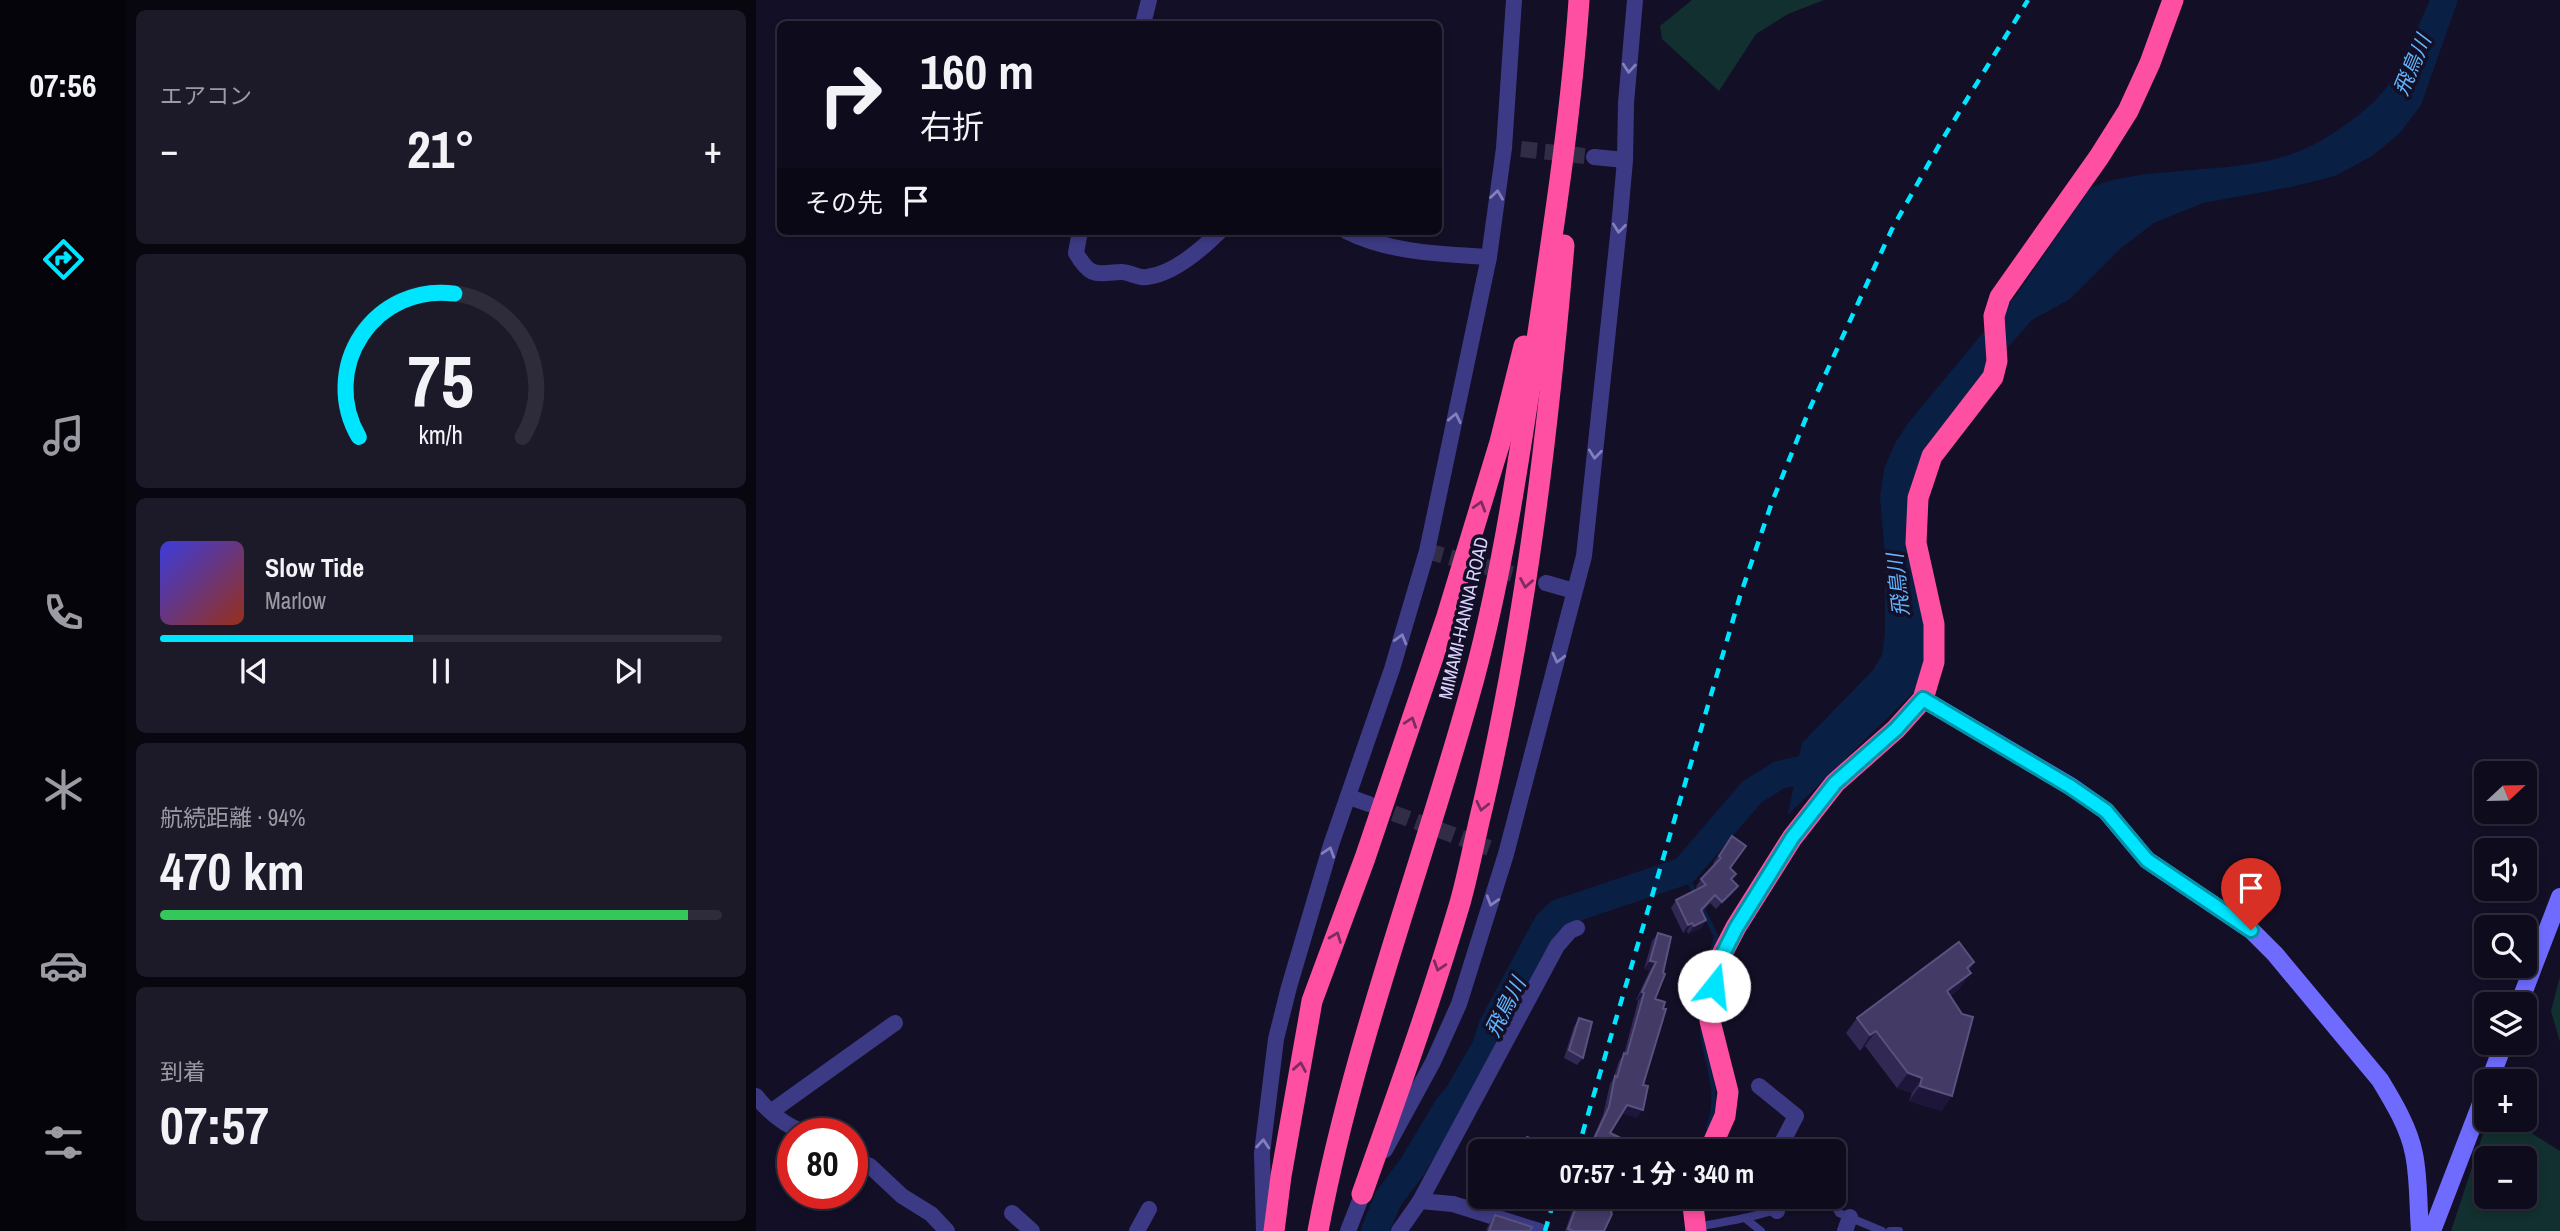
<!DOCTYPE html>
<html lang="ja">
<meta charset="utf-8">
<style>
body{margin:0;font-family:"Archivo Narrow","Noto Sans JP",sans-serif;background:#1c1929;color:#f1f3f6;height:100vh;display:flex;flex-direction:column;font-size:26px;white-space:nowrap}
*{box-sizing:border-box;margin:0}
p{font-size:23px;color:#9b9ba3}
.icon{flex:none;width:38px;height:38px;fill:none;stroke:currentColor;stroke-width:2;stroke-linecap:round;stroke-linejoin:round}
.map{position:relative;flex:1;overflow:hidden}
.details{display:flex;flex-direction:column;gap:10px;padding:10px;background:#08060f;width:630px}
.details>*{flex:none}
.hud{position:absolute;left:21px;top:21px;width:665px;height:214px;border-radius:10px;box-shadow:0 4px 10px #0003,0 0 0 2px #2e2b3b;background:#0e0b1c;color:#f1f3f6;overflow:hidden}
.needle{width:46px;rotate:68deg}
.tools{position:absolute;left:1718px;top:761px;display:grid;gap:14px}
.tools a{display:grid;place-items:center;width:63px;height:63px;border-radius:10px;background:#0e0b1c;box-shadow:0 4px 10px #0003,0 0 0 2px #2e2b3b;font-size:35px}
.speed{position:absolute;left:21px;top:1118px;display:flex;gap:14px;font-size:35px;font-weight:700;text-align:center}
.speed>*{display:grid;place-content:center;width:91px;height:91px;border-radius:50%;background:#0e0b1c;box-shadow:0 4px 10px #0003,0 0 0 2px #2e2b3b;line-height:1}
.speed .limit{border:10px solid #d22;background:#fff;color:#111}
.pin{position:absolute;display:grid;place-items:center;width:60px;height:60px;color:#fff;margin:-72px -30px;border-radius:50% 50% 50% 0;rotate:-45deg;box-shadow:0 0 7px #0007}
.pin .icon{rotate:45deg}
.me{position:absolute;width:77px;margin:-38px;rotate:16deg;stroke-linejoin:round;filter:drop-shadow(0 0 5px #0008)}
.turn{display:flex;align-items:center;gap:24px;height:147px;padding:0 28px;font-size:32px}
.turn .icon{width:91px;height:91px;stroke-width:2.5}
.turn b{display:block;font-size:49px;line-height:60px}
.then{display:flex;align-items:center;height:66px;padding:0 28px;background:#0003;gap:14px;font-size:26px}
.big{font-size:52px;font-weight:700;line-height:1.1}
.details .card{flex:1;display:flex;flex-direction:column;justify-content:center;gap:10px;min-width:0;padding:0 24px;border-radius:10px;background:#1c1929}
.details .dial{align-items:center;gap:0}
.dial svg{height:182px;overflow:visible;fill:none;stroke:#2e2b3b;stroke-width:7;stroke-linecap:round;text-anchor:middle}
.dial text{fill:#f1f3f6;stroke:none}
.song{display:flex;align-items:center;gap:21px}
.cover{width:84px;height:84px;border-radius:10px;background:linear-gradient(135deg,hsl(240 70% 55%),hsl(10 70% 35%))}
.played{height:7px;border-radius:4px;background:linear-gradient(90deg,#00e5ff 45%,#2e2b3b 45%)}
.keys{display:flex;justify-content:space-around;direction:ltr}
.heat{display:flex;justify-content:space-between;align-items:center;font-size:38px;direction:ltr}
.charge{height:10px;border-radius:5px;background:linear-gradient(90deg,#34c759 94%,#2e2b3b 0)}
.trip{position:absolute;left:712px;top:1139px;width:378px;height:70px;border-radius:10px;background:#0e0b1c;box-shadow:0 4px 10px #0003,0 0 0 2px #2e2b3b;font-weight:700;line-height:70px;text-align:center}
main{display:flex;flex:1;min-height:0}
.tabs{display:flex;flex-direction:column;width:126px;justify-content:space-around;align-items:center;background:#06040b;color:#9b9ba3}
.tabs .icon{width:49px;height:49px}
.tabs .current{color:#00e5ff}
.tabs b{font-size:32px;color:#f1f3f6}
.map>svg:first-child{display:block}
</style>
<main>
<nav class="tabs">
<b>07:56</b>
<svg class="icon current" aria-label="directions" viewBox="0 0 24 24"><path d="M12 3l9 9-9 9-9-9zM9 14v-3h6M13 9l2 2-2 2"/></svg>
<svg class="icon" aria-label="music" viewBox="0 0 24 24"><path d="M9 18V5l10-2v13"/><circle cx="6" cy="18" r="3"/><circle cx="16" cy="16" r="3"/></svg>
<svg class="icon" aria-label="phone" viewBox="0 0 24 24"><path d="M5 4h4l2 5-3 2q2 4 5 5l2-3 5 2v4C11 20 4 13 5 4z"/></svg>
<svg class="icon" aria-label="climate" viewBox="0 0 24 24"><path d="M12 3v18M4 7l16 10M4 17L20 7"/></svg>
<svg class="icon" aria-label="car" viewBox="0 0 24 24"><path d="M5 17H2v-5l4-1 3-4h7l3 4 3 1v5h-3M9 17h6M6 11h13"/><circle cx="7" cy="17" r="2"/><circle cx="17" cy="17" r="2"/></svg>
<svg class="icon" aria-label="filters" viewBox="0 0 24 24"><path d="M4 7h16M4 17h16"/><circle cx="9" cy="7" r="2"/><circle cx="15" cy="17" r="2"/></svg>
</nav>
<section class="details">
<div class="card"><p>エアコン</p>
<div class="heat"><a>−</a><b class="big">21°</b><a>+</a></div>
</div>
<div class="card dial"><svg viewBox="0 0 100 80">
<path d="M14 69A42 42 0 1 1 86 69"/>
<path d="M14 69A42 42 0 0 1 56 6" stroke="#00e5ff"/>
<text x="50" y="56" font-size="32" font-weight="700">75</text>
<text x="50" y="72" font-size="11">km/h</text>
</svg></div>
<div class="card">
<div class="song"><i class="cover"></i><div><b>Slow Tide</b><p>Marlow</p></div></div>
<div class="played"></div>
<div class="keys"><svg class="icon" aria-label="previous" viewBox="0 0 24 24"><path d="M18 5L8 12l10 7zM5 5v14"/></svg><svg class="icon" aria-label="pause" viewBox="0 0 24 24"><path d="M8 5v14M16 5v14"/></svg><svg class="icon" aria-label="next" viewBox="0 0 24 24"><path d="M6 5l10 7-10 7zM19 5v14"/></svg></div>
</div>
<div class="card"><p>航続距離 · 94%</p><b class="big">470 km</b><div class="charge"></div></div>
<div class="card"><p>到着</p><b class="big">07:57</b></div>
</section>
<div class="map">
<svg width="1804" height="1231" viewBox="0 0 1804 1231">
<rect width="100%" height="100%" fill="#130f26"/>
<g fill="#12302f" fill-rule="evenodd">
<path d="M936 0H1068L1032 14 1000 34 963 91 906 39 904 26Z"/>
<path d="M1804 976V1042L1795 1011Z"/>
<path d="M1756 1121 1804 1151V1231H1695L1728 1131ZM1731 1158H1769V1197H1731Z"/>
</g>
<path fill="#0a1f44" d="M1674 0H1702L1665 105 1644 133 1616 156 1579 176 1535 187 1447 203 1398 223 1364 249 1314 299 1276 320 1221 382 1168 456 1157 478 1151 506 1171 641 1166 670 1158 692 1032 815 1046 743 1117 670 1126 655 1129 632V555L1124 498 1128 469 1139 443 1153 422 1230 329 1259 297 1335 187C1371 173 1409 173 1446 169 1509 164 1545 159 1596 120 1611 109 1627 94 1637 78 1651 53 1662 26 1674 0Z"/>
<g fill="none" stroke-linecap="round" stroke-linejoin="round">
<g stroke="#0a1f44" stroke-width="4.5">
<path d="M928 871 940 895"/>
<path d="M945 906 960 936 956 953"/>
<path d="M945 1018 943 1008 948 989"/>
<path d="M946 1031C950 1066 966 1091 952 1128"/>
</g>
<path stroke="#0a1f44" stroke-width="28" d="M619 1231 632 1199 656 1167 692 1107 702 1095 730 1047 737 1025 792 923 803 913 928 871 996 792 1023 775 1049 769 1069 749"/>
<g stroke="#312d47" stroke-width="16" stroke-dasharray="16 8" stroke-linecap="butt">
<path d="M765 149 838 157"/>
<path d="M671 551 790 583"/>
<path d="M615 805 733 848"/>
</g>
<g stroke="#3d3a85" stroke-width="8">
<path d="M1074 1197 1083 1213 1126 1231"/>
<path d="M990 1219 1005 1231"/>
<path d="M939 1227C982 1220 1015 1214 1055 1197"/>
<path d="M1134 1231H1143"/>
</g>
<g stroke="#3d3a85" stroke-width="16">
<path d="M387 24 393 0"/>
<path d="M838 157 869 160"/>
<path d="M324 231 320 253C334 277 339 274 364 272 373 271 382 279 391 277 417 274 446 249 464 231"/>
<path d="M590 231C634 253 685 254 733 257"/>
<path d="M790 583 818 591"/>
<path d="M593 797 613 804"/>
<path d="M1003 1086 1040 1116 1021 1152"/>
<path d="M0 1096C11 1110 27 1124 45 1131 50 1133 56 1132 62 1134"/>
<path d="M16 1111 139 1023"/>
<path d="M629 1150 677 1062 703 1004 750 854 828 556 864 217 869 160 870 103 879 0"/>
<path d="M96 1159 114 1166 146 1196 175 1214 191 1231"/>
<path d="M1017 1197 1021 1211"/>
<path d="M664 1201 697 1204 783 1231"/>
<path d="M256 1213 276 1231"/>
<path d="M381 1231 393 1209"/>
<path d="M508 1231 506 1153 520 1039 533 987 575 845 636 669 671 551 733 257 748 148 758 0"/>
<path d="M592 1231 610 1185"/>
<path d="M643 1231 664 1201 801 946 814 931 821 928"/>
<path d="M1089 1231 1094 1217"/>
</g>
<g stroke="#6f6bff" stroke-width="18">
<path d="M1167 699 1316 787 1350 811 1391 860 1495 930 1519 954 1624 1080C1638 1103 1653 1128 1658 1154 1663 1179 1662 1206 1664 1231"/>
<path d="M1763 1004 1804 897"/>
<path d="M1733 1082 1748 1043"/>
<path d="M1676 1231 1731 1088"/>
</g>
<g stroke="#ff4fa3" stroke-width="21">
<path d="M953 1152 969 1116 972 1092 954 1021 958 986 966 954 980 927 1036 838 1079 783 1140 729 1167 699 1178 662V624L1160 543 1162 498 1176 456 1237 377 1241 361 1238 316 1244 297 1343 157 1372 111 1394 63 1417 0"/>
<path d="M606 1194C640 1098 675 1001 704 903 713 871 719 837 727 805 770 620 792 433 808 245"/>
<path d="M936 1197 940 1231"/>
<path d="M518 1231 525 1176 556 1001 609 858 691 616 744 442 768 346"/>
<path d="M562 1231C596 1050 662 877 712 700 745 584 762 465 780 346 797 231 815 116 823 0"/>
</g>
<g stroke="#00e5ff" stroke-width="4.5" stroke-dasharray="10 9" stroke-linecap="butt">
<path d="M821 1152 984 596 1016 502 1054 408 1136 229 1186 140 1272 0"/>
<path d="M789 1231 799 1197"/>
</g>
</g>
<g fill="#312854">
<path d="M976 836 974 868 976 894 960 909 954 903 946 912 950 920 945 928 932 934 931 931 927 933 915 908 920 900 942 889 940 887 945 879 959 865 957 863Z"/>
<path d="M902 933 899 999 881 1118 866 1113 854 1133 861 1146 873 1152H837L838 1149 833 1147 847 1115 854 1084 857 1079 863 1061 868 1054 882 1001 880 1000 894 970 888 969 896 941Z"/>
<path d="M1218 962 1213 970 1204 988 1194 996 1186 1111 1153 1101 1156 1093 1141 1088 1109 1046 1104 1051 1090 1033 1101 1018Z"/>
<path d="M823 1018 827 1058 821 1065 808 1058 818 1026Z"/>
<path d="M771 1137 801 1152H763L765 1144Z"/>
<path d="M821 1197H861L848 1231H809Z"/>
<path d="M739 1215 774 1231H730L732 1226Z"/>
</g>
<g fill="#1d163a">
<path d="M982 886 976 894 960 909 966 902Z"/>
<path d="M950 920 945 928 932 934 938 926Z"/>
<path d="M936 923 931 931 927 933 932 925Z"/>
<path d="M894 961 900 962 894 970 888 969Z"/>
<path d="M1215 973 1204 988 1181 1006 1191 991Z"/>
<path d="M886 992 888 993 882 1001 880 1000Z"/>
<path d="M1120 1031 1109 1046 1104 1051 1114 1035Z"/>
<path d="M1152 1073 1166 1078 1156 1093 1141 1088Z"/>
<path d="M1164 1086 1196 1096 1186 1111 1153 1101Z"/>
<path d="M871 1105 887 1110 881 1118 865 1113Z"/>
<path d="M838 1139 843 1141 838 1149 833 1147Z"/>
</g>
<g fill="#433a66" stroke="#5a527e" stroke-width="2">
<path d="M976 836 990 846 974 868 980 874 975 879 982 886 966 902 959 895 945 910 950 920 938 926 936 923 932 925 920 900 950 885 945 879 965 858 963 856Z"/>
<path d="M902 933 915 937 907 973 909 974 899 999 909 1002 907 1009H910L887 1085 892 1086 887 1110 871 1105 854 1133 865 1138 861 1146 873 1152H840L843 1141 838 1139 853 1107 859 1076 861 1077 868 1053 871 1054 888 993 886 992 900 962 894 961Z"/>
<path d="M1203 942 1218 962 1211 968 1215 973 1191 991 1206 1014 1217 1017 1196 1096 1164 1086 1166 1078 1152 1073 1120 1031 1114 1035 1101 1018Z"/>
<path d="M823 1018 836 1022 827 1058 813 1050Z"/>
<path d="M771 1137 802 1148 801 1152H765Z"/>
<path d="M824 1197H861L855 1213 856 1214 848 1231H817L812 1229Z"/>
<path d="M739 1215 776 1227 774 1231H733Z"/>
</g>
<defs><path id="oneway-chevron" d="M-2-3.5L2.5 0L-2 3.5" fill="none" stroke-width="1.6" stroke-linecap="round" stroke-linejoin="round" transform="scale(1.75)"/></defs>
<g stroke="#837fbc">
<use href="#oneway-chevron" transform="translate(873 68) rotate(95)"/>
<use href="#oneway-chevron" transform="translate(741 195) rotate(-82)"/>
<use href="#oneway-chevron" transform="translate(863 228) rotate(96)"/>
<use href="#oneway-chevron" transform="translate(699 418) rotate(-78)"/>
<use href="#oneway-chevron" transform="translate(839 454) rotate(96)"/>
<use href="#oneway-chevron" transform="translate(645 639) rotate(-74)"/>
<use href="#oneway-chevron" transform="translate(802 658) rotate(104)"/>
<use href="#oneway-chevron" transform="translate(573 852) rotate(-72)"/>
<use href="#oneway-chevron" transform="translate(736 901) rotate(107)"/>
<use href="#oneway-chevron" transform="translate(507 1144) rotate(-85)"/>
</g>
<g stroke="#7d2c5e">
<use href="#oneway-chevron" transform="translate(724 506) rotate(-73)"/>
<use href="#oneway-chevron" transform="translate(770 583) rotate(100)"/>
<use href="#oneway-chevron" transform="translate(655 722) rotate(-71)"/>
<use href="#oneway-chevron" transform="translate(726 806) rotate(103)"/>
<use href="#oneway-chevron" transform="translate(580 937) rotate(-69)"/>
<use href="#oneway-chevron" transform="translate(683 966) rotate(108)"/>
<use href="#oneway-chevron" transform="translate(544 1067) rotate(-80)"/>
</g>
<g fill="none" stroke-linecap="round" stroke-linejoin="round">
<g stroke="#0095a6" stroke-width="18">
<path id="route" d="M958 986 967 954 980 928 1036 838 1079 783 1140 729 1167 699 1315 787 1350 811 1391 860 1495 930"/>
</g>
<use href="#route" stroke="#00e5ff" stroke-width="12"/>
</g>
<g text-anchor="middle" dominant-baseline="central" stroke-width="7" stroke-linejoin="round" paint-order="stroke">
<g font-size="19" fill="#d9d4ff" stroke="#130f26">
<text transform="translate(707 618) rotate(-77)">MIMAMI-HANNA ROAD</text>
</g>
<g font-size="21" font-style="italic" fill="#62b6ff" stroke="#130f26">
<text transform="translate(1656 65) rotate(-67)">飛鳥川</text>
<text transform="translate(1142 585) rotate(-96)">飛鳥川</text>
<text transform="translate(749 1007) rotate(-63)">飛鳥川</text>
</g>
</g>
</svg>
<div class="tools">
<a><svg class="needle" viewBox="-14 -14 28 28"><path d="M0-13l5 13h-10z" fill="#e53935"/><path d="M0 13l5-13h-10z" fill="#9b9ba3"/></svg></a>
<a><svg class="icon" aria-label="sound" viewBox="0 0 24 24"><path d="M4 9h4l5-4v14l-5-4H4zM17 9q2 3 0 6"/></svg></a>
<a><svg class="icon" aria-label="search" viewBox="0 0 24 24"><circle cx="10" cy="10" r="6"/><path d="M15 15l6 6"/></svg></a>
<a><svg class="icon" aria-label="layers" viewBox="0 0 24 24"><path d="M12 4l9 5-9 5-9-5zM3 14l9 5 9-5"/></svg></a>
<a>+</a>
<a>−</a>
</div>
<div class="speed"><div class="limit">80</div></div>
<div class="pin" style="left:1495px;top:930px;background:#d93025"><svg class="icon" aria-label="arrive" viewBox="0 0 24 24"><path d="M6 21V4h12l-3 4 3 4H6"/></svg></div>
<svg class="me" style="left:958px;top:986px" viewBox="-20 -20 40 40"><circle r="19" fill="#fff"/><path d="M0-13L10 11 0 6-10 11z" fill="#00e5ff"/></svg>
<div class="trip">07:57 · 1 分 · 340 m</div>
<div class="hud">
<div class="turn"><svg class="icon" aria-label="right" viewBox="0 0 24 24"><path d="M7 20v-9h11M14 6l5 5-5 5"/></svg><div><b>160 m</b>右折</div></div>
<div class="then">その先<svg class="icon" aria-label="arrive" viewBox="0 0 24 24"><path d="M6 21V4h12l-3 4 3 4H6"/></svg></div>
</div>
</div>
</main>
